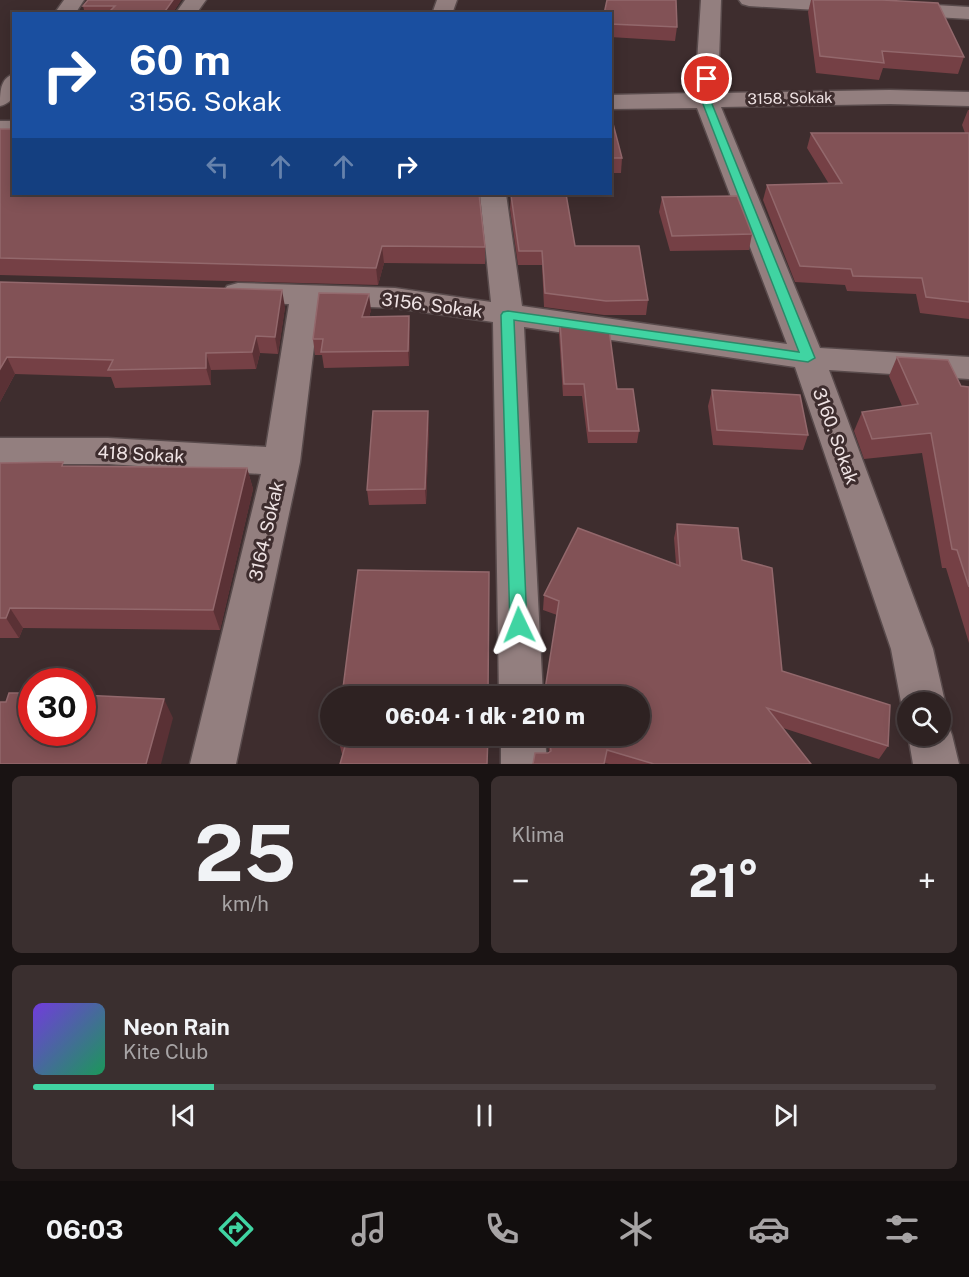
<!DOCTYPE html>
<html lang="tr">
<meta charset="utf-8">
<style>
body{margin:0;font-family:"Public Sans",sans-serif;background:#3a2f2f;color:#f1f3f6;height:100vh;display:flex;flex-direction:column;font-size:22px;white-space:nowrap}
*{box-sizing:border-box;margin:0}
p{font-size:20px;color:#a7a4a5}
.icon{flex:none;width:33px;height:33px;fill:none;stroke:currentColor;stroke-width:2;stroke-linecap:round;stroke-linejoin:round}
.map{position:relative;height:764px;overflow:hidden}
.sheet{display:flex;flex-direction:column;gap:12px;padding:12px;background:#191313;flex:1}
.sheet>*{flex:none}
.guide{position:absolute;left:12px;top:12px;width:600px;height:183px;border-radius:0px;box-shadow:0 3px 15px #0003,0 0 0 2px #493f40;background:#1a4fa0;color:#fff;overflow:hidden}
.buttons{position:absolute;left:897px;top:692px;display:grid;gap:12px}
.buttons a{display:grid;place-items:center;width:54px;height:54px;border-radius:50%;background:#2e2222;box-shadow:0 3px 15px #0003,0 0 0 2px #493f40;font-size:30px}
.speed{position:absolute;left:18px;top:668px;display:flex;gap:12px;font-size:30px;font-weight:700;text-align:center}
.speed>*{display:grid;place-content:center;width:78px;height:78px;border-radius:50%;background:#2e2222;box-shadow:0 3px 15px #0003,0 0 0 2px #493f40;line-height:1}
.speed .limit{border:9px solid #d22;background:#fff;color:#111}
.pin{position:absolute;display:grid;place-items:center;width:51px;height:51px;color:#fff;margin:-26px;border:3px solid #fff;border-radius:50%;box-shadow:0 2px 6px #0007}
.me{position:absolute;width:66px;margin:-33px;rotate:358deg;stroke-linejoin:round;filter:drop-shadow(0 0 4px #0008)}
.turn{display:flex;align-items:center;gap:21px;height:126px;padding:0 18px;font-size:27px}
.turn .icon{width:78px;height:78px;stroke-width:2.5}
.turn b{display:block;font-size:42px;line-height:51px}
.lanes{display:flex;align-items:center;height:57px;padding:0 18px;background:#0003;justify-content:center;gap:30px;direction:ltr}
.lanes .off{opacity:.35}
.big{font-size:45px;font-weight:800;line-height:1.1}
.sheet .widget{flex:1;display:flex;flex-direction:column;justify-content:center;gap:9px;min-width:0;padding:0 21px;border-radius:9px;background:#3a2f2f}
.sheet .dial{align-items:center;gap:0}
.dial b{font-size:78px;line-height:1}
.song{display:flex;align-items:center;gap:18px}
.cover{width:72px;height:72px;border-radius:9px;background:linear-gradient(135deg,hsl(260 70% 55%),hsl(150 70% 35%))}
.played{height:6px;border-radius:3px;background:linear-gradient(90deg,#40d4a2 20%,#493f40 20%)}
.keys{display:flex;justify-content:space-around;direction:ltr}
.heat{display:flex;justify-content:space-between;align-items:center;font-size:33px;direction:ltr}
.sheet .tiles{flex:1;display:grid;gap:12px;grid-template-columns:1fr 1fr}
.widget:last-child{grid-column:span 2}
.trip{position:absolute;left:320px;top:686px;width:330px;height:60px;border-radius:30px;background:#2e2222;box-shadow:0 3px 15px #0003,0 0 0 2px #493f40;font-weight:800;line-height:60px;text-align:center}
.tab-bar{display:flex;height:96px;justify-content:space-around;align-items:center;background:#120e0e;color:#a7a4a5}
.tab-bar .icon{width:42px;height:42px}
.tab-bar .selected{color:#40d4a2}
.tab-bar b{font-size:27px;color:#f1f3f6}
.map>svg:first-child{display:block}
</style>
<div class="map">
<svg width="969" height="764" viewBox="0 0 969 764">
<rect width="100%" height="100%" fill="#3e2d2e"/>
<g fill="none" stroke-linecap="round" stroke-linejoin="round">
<g stroke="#594b4c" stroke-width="3">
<g id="minor">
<path d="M64 0H84L75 14H54Z"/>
<path d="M185 0H206L196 14H175Z"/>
<path d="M437 0H457L452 14H432Z"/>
<path d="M701 0H721L718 93 890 90 969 92V106L890 104 721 107 820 348 969 357V379L829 370 933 649 945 702 940 712V702H908V716L901 702 891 649 795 367 524 327 543 696H499L493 322 395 308 319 305 300 462 236 764H190L261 474 108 464H0V438H108L266 447 289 304 238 303 227 300 223 293 227 286 238 283 395 288 491 302 480 194H506L522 306 787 344 697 108 610 109V95L695 93Z"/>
<path d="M739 0H852L969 7V19L749 6 742 4Z"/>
<path d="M14 74C14 89 17 102 0 106 0 92 0 78 14 74Z"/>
<rect x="0" y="121" width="14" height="14"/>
<path d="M940 718 946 720 952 735 959 764H913L908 735H940Z"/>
<path d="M501 735H545L547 764H501Z"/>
</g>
</g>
<use href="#minor" fill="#937f7f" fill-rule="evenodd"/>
</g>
<g fill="#754045">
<path d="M181 0 172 14H85L83 6Z"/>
<path d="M811 0H882L964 57 958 74 883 68 879 80 816 73 808 12Z"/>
<path d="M610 14 677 27 675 41 610 37Z"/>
<path d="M968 110H969V319L920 313 916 294 847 291 845 285 795 282 763 200 767 185 829 184 807 148 811 133H965L962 125Z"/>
<path d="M610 116 622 158 621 173H610Z"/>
<path d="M0 129 485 247V264L384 263 378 285 0 275Z"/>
<path d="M526 194H566L575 246 648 300 646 315H604L544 307 542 265H518L510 209 511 195H526Z"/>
<path d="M662 197 752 234 749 250 670 251 659 212Z"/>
<path d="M0 282 285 307 278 354 260 353 256 369 211 370V385L115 388 111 377 15 374 0 402Z"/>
<path d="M371 310 369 317 409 316 410 332 409 366 324 368 322 355H315L313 339Z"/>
<path d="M560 322 617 389 639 431 637 443H588L582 396H563L559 334Z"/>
<path d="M897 357 961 386 969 387V643L946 568H942L922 453 864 459 854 431 862 412 902 406 889 376Z"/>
<path d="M712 390 808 435 803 450 713 445 708 406Z"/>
<path d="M429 427 426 504 369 505 367 490Z"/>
<path d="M0 463 66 467 247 468 253 489 220 630 23 628 19 638H0Z"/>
<path d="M677 524 742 560 782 671 888 746 879 759 783 728 811 764H609L549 753 547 735H639L557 615 543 610 544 595 676 564 674 538Z"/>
<path d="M337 735H488L343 754H342Z"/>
</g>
<g fill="#5a3135">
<path d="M173 0H181L172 14H163Z"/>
<path d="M382 246 384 263 378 285 376 268Z"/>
<path d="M282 290 285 307 278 354 275 337Z"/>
<path d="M369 294 371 310 364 333 362 317Z"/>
<path d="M409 316 410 332 409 366 408 351Z"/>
<path d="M256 336 260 353 256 369 252 352Z"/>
<path d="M206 353 211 370V385L206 368Z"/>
<path d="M7 357 15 374 0 402V369Z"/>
<path d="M428 411 429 427 426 504 425 489Z"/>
<path d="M247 468 253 489 220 630 213 610Z"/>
<path d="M10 608 23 628 19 638 6 618Z"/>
<path d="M164 699 173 718 161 764H146Z"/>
</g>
<g fill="#825256" stroke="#93686c" stroke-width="1.5">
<path d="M88 0H173L163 14H107L115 6H83Z"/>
<path d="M607 0H676L677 27 610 24V14H604Z"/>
<path d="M813 0H882L938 3 964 57 882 51 884 63 820 56Z"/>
<path d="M261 11 317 14H260Z"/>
<path d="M610 116H611L622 158H610Z"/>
<path d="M0 129H14V194H479L485 247 382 246 376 268 0 258Z"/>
<path d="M811 133H969V302L926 297 922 278 853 276 851 269 800 266 767 185 842 183Z"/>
<path d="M528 194H566L575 246H639L648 300 606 301 545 293 542 251H519L511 195H528Z"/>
<path d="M737 196 752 234 672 236 662 197Z"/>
<path d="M0 282 282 290 275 337 256 336 252 352 206 353V368L108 370 113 360 7 357 0 369Z"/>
<path d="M319 293 369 294 362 317 409 316 408 351 321 352 323 339H313Z"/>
<path d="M560 322 609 329 617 389H633L639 431H589L584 384H564Z"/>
<path d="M897 357 948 360 961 386 969 387V587L957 550 952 549 931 433 872 439 862 412 918 404Z"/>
<path d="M712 390 800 395 808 435 717 430Z"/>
<path d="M373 411H428L425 489 367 490Z"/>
<path d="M63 462 62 466 247 468 213 610 10 608 6 618H0V463Z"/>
<path d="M677 524 738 528 742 560 772 568 782 671 890 705 888 746 767 708 811 764H654L607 750 604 764H533L535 753H548L551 751 549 735H639V696H544L559 601 544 595 578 528 680 566Z"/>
<path d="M358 570 489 572 488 696H342Z"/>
<path d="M9 693H32V732H82V695L164 699 146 764H0V702H6Z"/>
<path d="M337 735H488L487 764H340L348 736Z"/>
</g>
<path fill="#40d4a2" stroke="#2a8a69" stroke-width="1.5" d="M703 77 711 79 710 99 815 358 808 362 514 320 527 625 525 630 519 632 513 630 510 625 501 315 503 312 508 311 799 352 701 99Z"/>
<g text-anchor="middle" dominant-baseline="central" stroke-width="6" stroke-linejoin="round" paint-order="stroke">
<g font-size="15" fill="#efe3e4" stroke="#3e2d2e">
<text transform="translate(790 98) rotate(-1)">3158. Sokak</text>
</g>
<g font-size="18" fill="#efe3e4" stroke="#3e2d2e">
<text transform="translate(432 305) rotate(7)">3156. Sokak</text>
<text transform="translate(836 436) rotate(70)">3160. Sokak</text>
<text transform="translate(141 454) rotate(3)">418 Sokak</text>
<text transform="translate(266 531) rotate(-77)">3164. Sokak</text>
</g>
</g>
</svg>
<div class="buttons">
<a><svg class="icon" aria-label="search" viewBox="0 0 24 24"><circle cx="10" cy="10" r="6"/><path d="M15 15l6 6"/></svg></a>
</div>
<div class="speed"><div class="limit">30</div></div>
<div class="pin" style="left:707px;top:79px;background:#d93025"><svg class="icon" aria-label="arrive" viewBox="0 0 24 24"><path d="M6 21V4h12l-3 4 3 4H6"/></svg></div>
<svg class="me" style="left:519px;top:625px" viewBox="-20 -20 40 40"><path d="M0-17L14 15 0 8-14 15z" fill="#40d4a2" stroke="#fff" stroke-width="4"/></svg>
<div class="trip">06:04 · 1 dk · 210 m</div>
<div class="guide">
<div class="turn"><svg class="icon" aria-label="right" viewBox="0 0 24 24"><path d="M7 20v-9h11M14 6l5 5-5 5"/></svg><div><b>60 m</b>3156. Sokak</div></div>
<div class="lanes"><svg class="icon off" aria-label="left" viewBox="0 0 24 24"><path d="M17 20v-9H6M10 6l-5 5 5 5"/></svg><svg class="icon off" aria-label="ahead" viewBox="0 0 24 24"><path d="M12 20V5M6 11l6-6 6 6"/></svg><svg class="icon off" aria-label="ahead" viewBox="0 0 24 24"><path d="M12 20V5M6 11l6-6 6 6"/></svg><svg class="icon" aria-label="right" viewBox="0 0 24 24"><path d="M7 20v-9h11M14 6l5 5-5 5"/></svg></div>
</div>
</div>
<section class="sheet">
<div class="tiles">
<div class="widget dial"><b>25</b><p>km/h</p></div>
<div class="widget"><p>Klima</p>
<div class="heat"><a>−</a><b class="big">21°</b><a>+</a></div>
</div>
<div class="widget">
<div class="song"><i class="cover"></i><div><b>Neon Rain</b><p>Kite Club</p></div></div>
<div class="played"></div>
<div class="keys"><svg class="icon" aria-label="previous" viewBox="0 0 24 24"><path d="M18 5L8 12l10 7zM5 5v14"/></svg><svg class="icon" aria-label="pause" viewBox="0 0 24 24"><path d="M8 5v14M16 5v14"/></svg><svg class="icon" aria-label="next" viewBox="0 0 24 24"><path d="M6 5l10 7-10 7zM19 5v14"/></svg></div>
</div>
</div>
</section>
<nav class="tab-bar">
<b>06:03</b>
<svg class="icon selected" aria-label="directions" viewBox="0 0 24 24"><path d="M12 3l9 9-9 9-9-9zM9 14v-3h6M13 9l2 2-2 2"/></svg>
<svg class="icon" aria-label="music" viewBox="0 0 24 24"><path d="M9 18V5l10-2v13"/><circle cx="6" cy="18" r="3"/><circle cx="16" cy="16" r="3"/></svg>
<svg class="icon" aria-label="phone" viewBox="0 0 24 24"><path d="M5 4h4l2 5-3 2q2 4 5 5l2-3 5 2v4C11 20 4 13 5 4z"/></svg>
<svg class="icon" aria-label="climate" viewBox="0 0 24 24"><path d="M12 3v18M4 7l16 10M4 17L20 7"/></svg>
<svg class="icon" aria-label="car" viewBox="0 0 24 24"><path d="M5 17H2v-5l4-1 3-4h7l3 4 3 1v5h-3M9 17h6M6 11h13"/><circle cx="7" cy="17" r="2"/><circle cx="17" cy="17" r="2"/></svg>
<svg class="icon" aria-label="filters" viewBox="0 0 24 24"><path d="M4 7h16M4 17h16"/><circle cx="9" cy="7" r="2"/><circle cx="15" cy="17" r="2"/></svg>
</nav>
